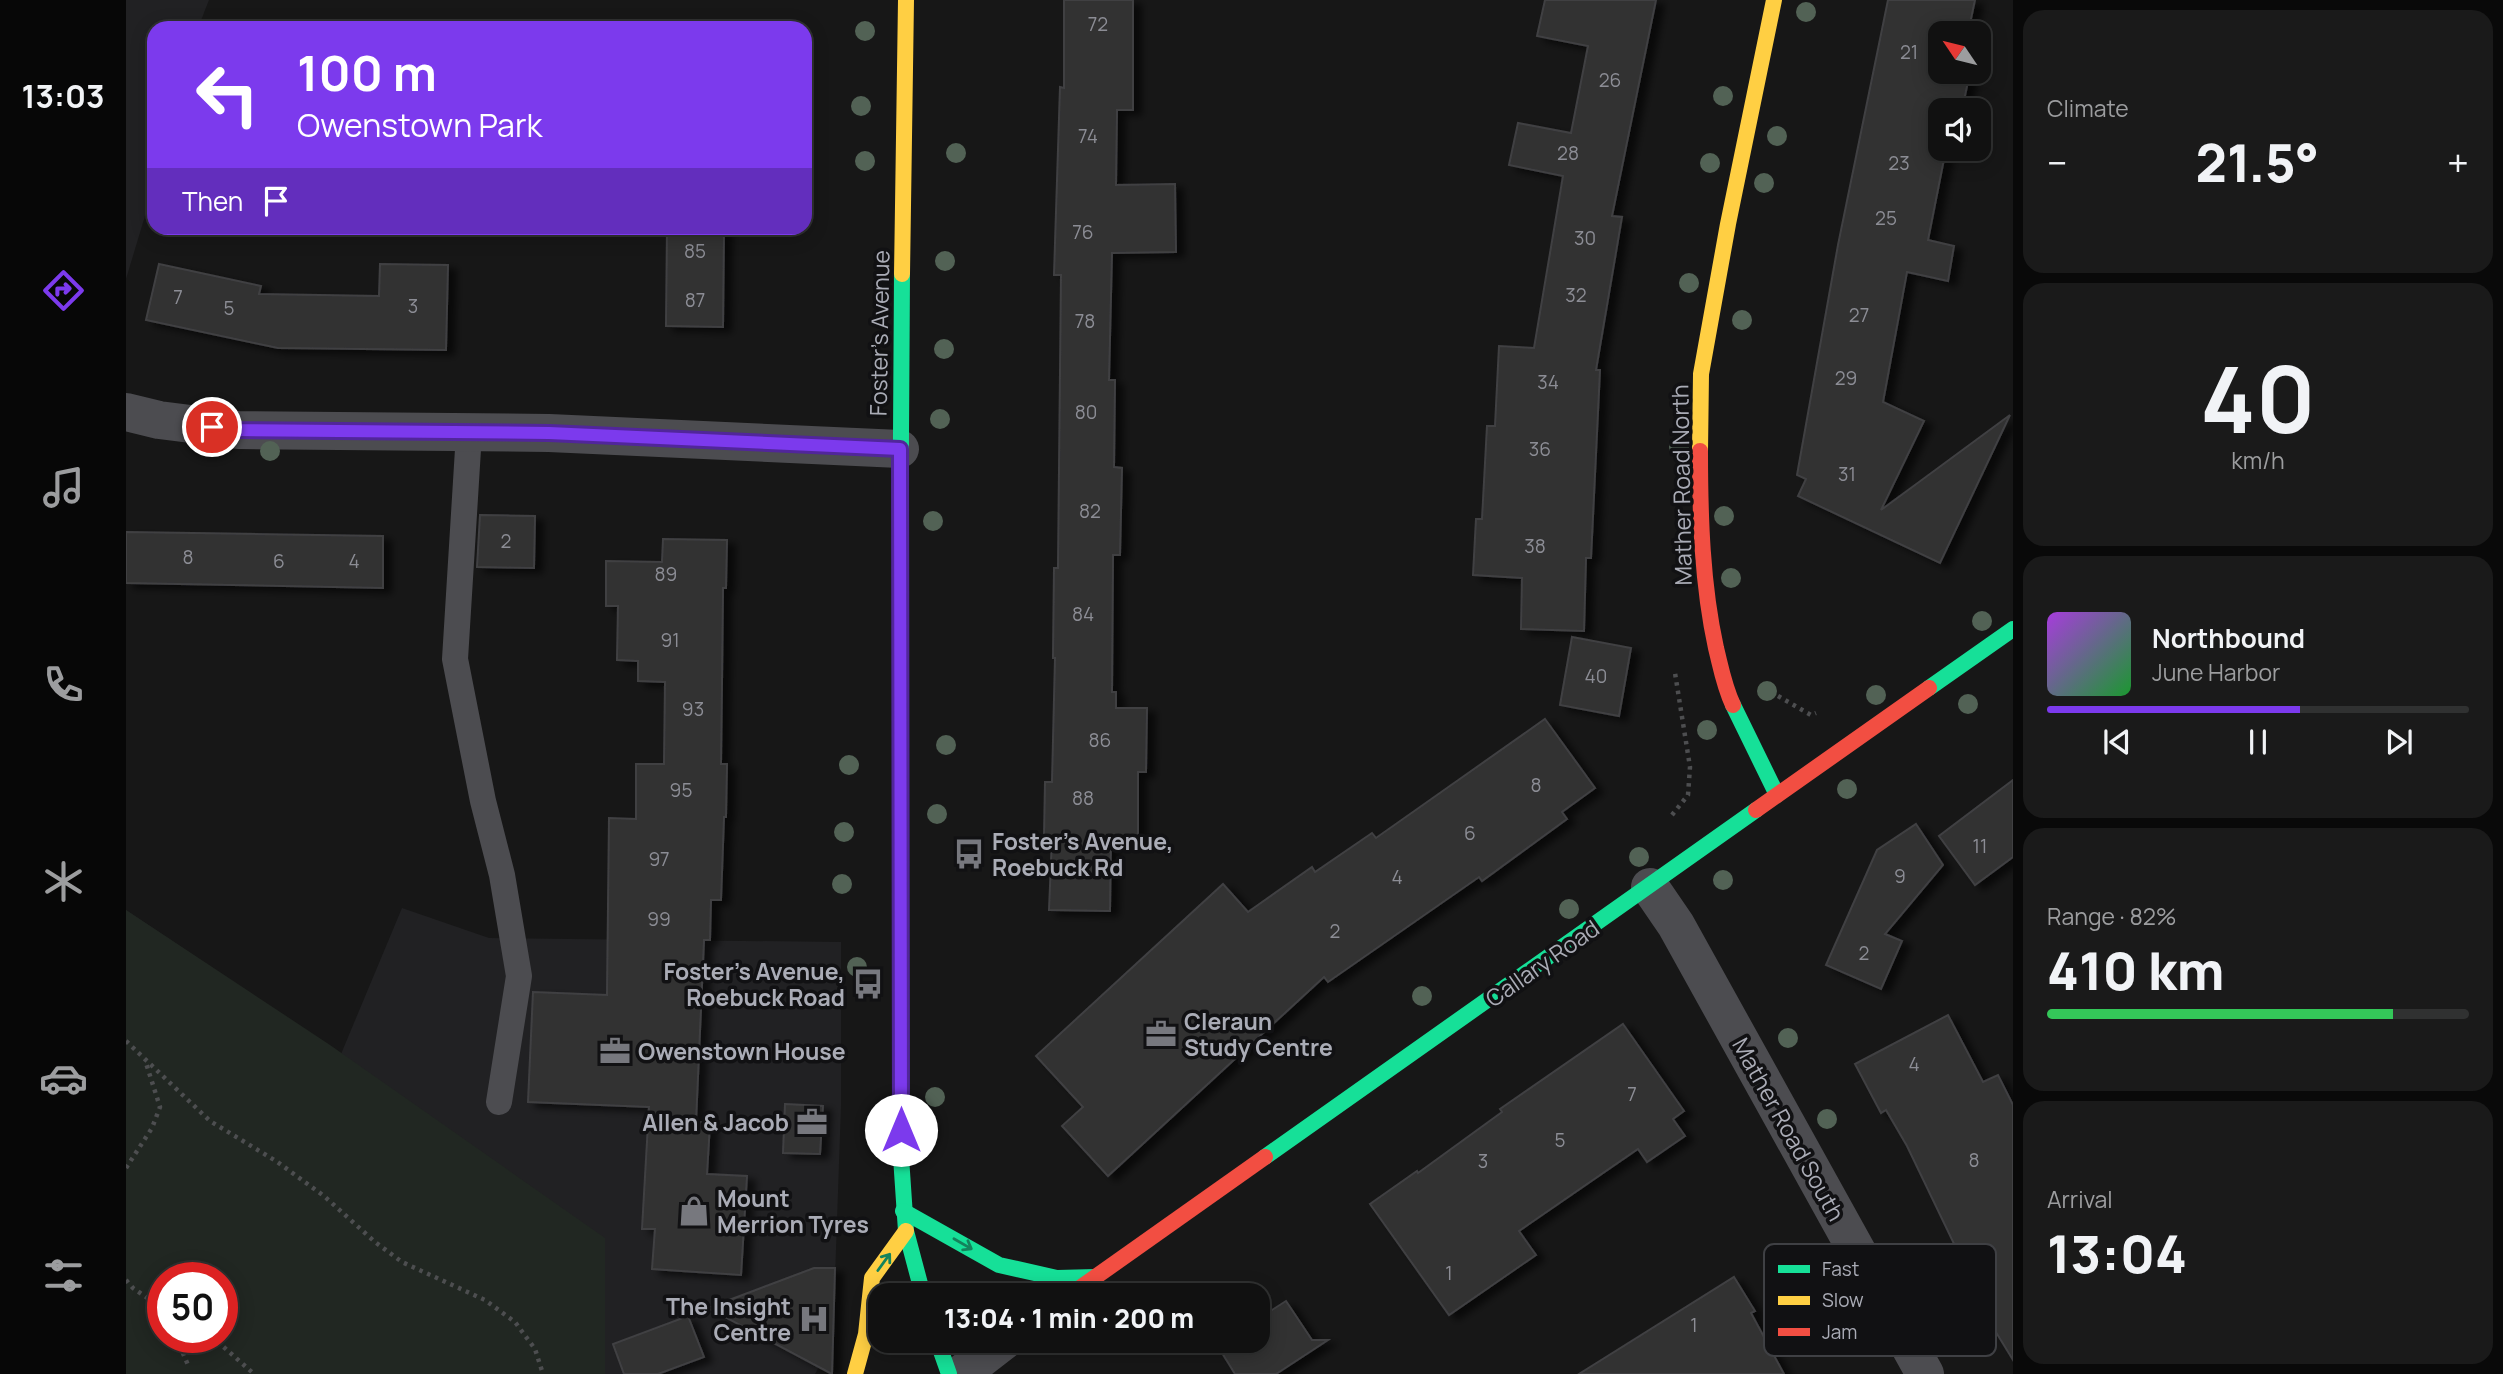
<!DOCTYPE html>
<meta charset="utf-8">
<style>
body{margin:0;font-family:Manrope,sans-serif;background:#1a1a1a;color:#f1f3f6;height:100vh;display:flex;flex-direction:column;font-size:26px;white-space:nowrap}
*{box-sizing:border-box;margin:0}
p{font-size:23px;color:#9c9d9f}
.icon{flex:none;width:38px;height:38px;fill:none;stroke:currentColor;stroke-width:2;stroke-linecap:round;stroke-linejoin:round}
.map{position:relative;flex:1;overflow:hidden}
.side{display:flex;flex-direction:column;gap:10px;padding:10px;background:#090909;width:490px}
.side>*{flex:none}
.guide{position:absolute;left:21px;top:21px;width:665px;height:214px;border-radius:21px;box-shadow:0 4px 18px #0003,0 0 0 2px #303131;background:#7c3aed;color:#fff;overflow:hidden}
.needle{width:46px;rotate:305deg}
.buttons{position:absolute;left:1802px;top:21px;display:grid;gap:14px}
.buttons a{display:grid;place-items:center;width:63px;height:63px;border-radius:14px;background:#111;box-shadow:0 4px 18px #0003,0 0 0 2px #303131;font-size:35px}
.speed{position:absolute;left:21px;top:1262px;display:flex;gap:14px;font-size:35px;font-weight:700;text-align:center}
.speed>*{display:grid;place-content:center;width:91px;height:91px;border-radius:50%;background:#111;box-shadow:0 4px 18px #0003,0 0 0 2px #303131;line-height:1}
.speed .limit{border:10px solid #d22;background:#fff;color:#111}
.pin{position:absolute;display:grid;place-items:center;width:60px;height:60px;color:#fff;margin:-30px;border:4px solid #fff;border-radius:50%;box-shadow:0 2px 7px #0007}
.me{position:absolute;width:77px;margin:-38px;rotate:0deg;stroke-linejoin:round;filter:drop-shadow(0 0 5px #0008)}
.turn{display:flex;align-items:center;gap:24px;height:147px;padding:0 35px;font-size:32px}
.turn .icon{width:91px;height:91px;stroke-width:2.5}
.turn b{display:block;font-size:49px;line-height:60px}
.then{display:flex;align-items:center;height:66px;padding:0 35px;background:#0003;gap:14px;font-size:26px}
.big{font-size:52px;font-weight:800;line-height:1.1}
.side .widget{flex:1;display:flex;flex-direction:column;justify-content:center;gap:10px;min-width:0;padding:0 24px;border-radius:21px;background:#1a1a1a}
.side .dial{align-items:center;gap:0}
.dial b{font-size:91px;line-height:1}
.song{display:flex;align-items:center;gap:21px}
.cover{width:84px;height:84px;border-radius:10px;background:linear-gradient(135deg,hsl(280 70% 55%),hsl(130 70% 35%))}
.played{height:7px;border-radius:4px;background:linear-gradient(90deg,#7c3aed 60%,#303131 60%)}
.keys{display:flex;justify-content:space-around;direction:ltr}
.heat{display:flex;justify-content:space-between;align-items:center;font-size:38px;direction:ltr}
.charge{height:10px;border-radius:5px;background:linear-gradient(90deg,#34c759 82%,#303131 0)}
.trip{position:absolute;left:742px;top:1283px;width:402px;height:70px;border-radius:21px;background:#111;box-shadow:0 4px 18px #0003,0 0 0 2px #303131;font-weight:800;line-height:70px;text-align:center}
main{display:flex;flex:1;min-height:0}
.tab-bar{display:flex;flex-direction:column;width:126px;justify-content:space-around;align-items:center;background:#070707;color:#9c9d9f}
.tab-bar .icon{width:49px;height:49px}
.tab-bar .selected{color:#7c3aed}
.tab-bar b{font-size:32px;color:#f1f3f6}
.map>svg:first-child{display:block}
</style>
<main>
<nav class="tab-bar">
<b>13:03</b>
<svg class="icon selected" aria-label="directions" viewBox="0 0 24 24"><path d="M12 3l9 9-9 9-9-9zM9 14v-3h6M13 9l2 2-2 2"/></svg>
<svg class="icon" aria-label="music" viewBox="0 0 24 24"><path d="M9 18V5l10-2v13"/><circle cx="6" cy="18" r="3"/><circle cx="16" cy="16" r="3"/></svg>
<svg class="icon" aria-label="phone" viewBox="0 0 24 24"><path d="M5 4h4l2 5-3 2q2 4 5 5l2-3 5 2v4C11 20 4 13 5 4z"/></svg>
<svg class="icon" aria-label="climate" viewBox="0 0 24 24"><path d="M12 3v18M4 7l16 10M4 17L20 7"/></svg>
<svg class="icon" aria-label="car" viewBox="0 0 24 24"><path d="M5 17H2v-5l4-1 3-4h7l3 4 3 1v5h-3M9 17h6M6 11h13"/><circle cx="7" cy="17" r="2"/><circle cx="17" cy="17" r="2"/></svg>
<svg class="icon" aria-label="filters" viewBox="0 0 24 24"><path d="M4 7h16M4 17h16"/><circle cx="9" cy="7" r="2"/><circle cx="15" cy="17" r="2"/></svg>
</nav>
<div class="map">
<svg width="1887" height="1374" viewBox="0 0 1887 1374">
<defs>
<filter id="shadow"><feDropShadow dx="8" dy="4.5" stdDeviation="3.5" flood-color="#0009"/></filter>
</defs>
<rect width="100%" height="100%" fill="#171717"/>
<g fill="#212123" fill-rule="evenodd">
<path d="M0 0H83L72 28H28V186L0 279Z"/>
<path d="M276 908 363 938 715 942V1106L706 1365 693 1367 689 1374H0V910L215 1054ZM37 1278H96V1337H37Z"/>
</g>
<path fill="#212722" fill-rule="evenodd" d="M0 910 204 1045 479 1238V1374H0ZM37 1278H96V1337H37Z"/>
<g fill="#313132" stroke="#404043" stroke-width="2" filter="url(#shadow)">
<path d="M938 0H1007V110H991L990 185 1049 184 1050 252 986 253 983 380H989L988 467 996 468 994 555H987L986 692H990V708H1021L1020 772H1012V839L985 838 984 911 923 910 926 838H918L919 782H926L929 658H927L928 568H932L935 275H928L934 87 938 88Z"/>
<path d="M1419 0H1530L1486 216 1496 217 1470 370H1474L1465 558H1460L1458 631 1395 629 1396 578 1347 575 1350 519H1356L1361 426H1369L1373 346 1408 348 1437 176 1383 165 1392 123 1445 133 1462 46 1411 36Z"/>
<path d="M1762 0H1849L1842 33H1815V72H1844L1836 110H1815V149H1820L1802 240 1828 246 1822 281 1781 272 1757 402 1798 421 1755 510 1884 415 1814 563 1672 496 1680 479 1671 475 1712 245Z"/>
<path d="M541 228H598L597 327 540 326Z"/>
<path d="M33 264 135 286 133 294 253 296 254 264 322 265 320 350 152 348 20 320Z"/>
<path d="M354 515 409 516 408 568 351 567Z"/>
<path d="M0 532 257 536V588L0 583Z"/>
<path d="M537 539 601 540 600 588H597L596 682 595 764H601L600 817H598L595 900H585L584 940H578L570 1122 584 1123 581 1174 621 1176 615 1275 526 1269 529 1229H516L523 1107 402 1102 407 992 481 995 483 818 510 819V764H538L539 682 512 681V661L491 660 492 606H480V561L536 562Z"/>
<path d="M1446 637 1505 648 1493 716 1434 705Z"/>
<path d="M1419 719 1469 788 1436 812 1441 819 1356 881 1353 877 1202 982 1198 977 982 1176 936 1126 957 1107 910 1056 1097 884 1122 912 1186 867 1189 872 1246 833 1250 838Z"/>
<path d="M1887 780V857L1849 885 1813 836Z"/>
<path d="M1790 824 1817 865 1759 934 1776 941 1755 989 1700 965 1751 850Z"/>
<path d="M1822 1015 1857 1082 1872 1075 1887 1105V1360L1838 1280 1844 1277 1781 1146 1760 1110 1755 1113 1729 1064Z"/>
<path d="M1497 1024 1558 1111 1547 1119 1559 1136 1521 1162 1512 1149 1393 1231 1410 1255 1323 1315 1244 1204 1291 1171 1292 1173 1376 1112 1374 1109Z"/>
<path d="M659 1104 697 1106 694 1154 657 1153Z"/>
<path d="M688 1268H709L706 1374 582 1308Z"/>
<path d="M1608 1277 1629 1311 1625 1313 1658 1374H1453Z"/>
<path d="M1160 1301 1186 1340H1202L1150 1374H1109L1088 1340H1132V1319Z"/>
<path d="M562 1316 578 1357 532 1374H498L487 1344Z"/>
</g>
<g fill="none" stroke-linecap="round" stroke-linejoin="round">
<g stroke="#4d4e50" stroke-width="4.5" stroke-dasharray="3.5 5" stroke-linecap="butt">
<path d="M1652 696 1685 715 1690 713"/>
<path d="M1546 815 1562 795 1564 767 1549 673"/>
<path d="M0 1041 84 1121 150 1161 198 1196 249 1242 276 1262 359 1300 389 1322 409 1349 417 1374"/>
<path d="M0 1168 26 1128 34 1107 19 1060"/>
<path d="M0 1280 7 1288 37 1309"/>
<path d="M50 1337 62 1365"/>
<path d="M84 1337 92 1342 128 1374"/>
</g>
<path stroke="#4c4c50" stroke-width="26" d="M343 433 329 659 357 801 376 875 393 976 373 1102"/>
<g stroke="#4c4c50" stroke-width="38">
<path d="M0 412 33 420 112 430 423 433 774 449"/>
<path d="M1524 887 1550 925 1799 1374"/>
<path d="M835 1374 879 1340"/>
</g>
<g stroke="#16e098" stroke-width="16">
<path d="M774 595 776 274"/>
<path d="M1803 688 1887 629"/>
<path d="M1607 705 1651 795"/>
<path d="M775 866V1157L780 1231 797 1295"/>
<path d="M1139 1157 1630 810"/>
<path d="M777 1211 873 1265 931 1278 970 1277"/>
<path d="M811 1340 823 1374"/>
</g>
<g stroke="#ffcf43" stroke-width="16">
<path d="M776 274 780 0"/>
<path d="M1574 451 1575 374 1602 224 1648 0"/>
<path d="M774 595 775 866"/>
<path d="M729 1374 740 1334 746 1278 780 1231"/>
</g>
<g stroke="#f24e42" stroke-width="16">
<path d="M1574 451C1574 517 1576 584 1590 648 1595 668 1598 686 1607 705"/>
<path d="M1630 810 1803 688"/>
<path d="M944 1295 1139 1157"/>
</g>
</g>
<g fill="#526255">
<circle cx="1680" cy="12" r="10"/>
<circle cx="739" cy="31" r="10"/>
<circle cx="1597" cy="96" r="10"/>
<circle cx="735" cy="106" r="10"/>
<circle cx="1651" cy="136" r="10"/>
<circle cx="830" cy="153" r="10"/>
<circle cx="739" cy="161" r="10"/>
<circle cx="1584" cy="163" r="10"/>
<circle cx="1638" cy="183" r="10"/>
<circle cx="819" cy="261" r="10"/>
<circle cx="1563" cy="283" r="10"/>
<circle cx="1616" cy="320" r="10"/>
<circle cx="818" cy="349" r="10"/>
<circle cx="814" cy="419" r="10"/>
<circle cx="1553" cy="447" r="10"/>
<circle cx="144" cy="451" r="10"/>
<circle cx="1598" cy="516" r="10"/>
<circle cx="807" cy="521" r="10"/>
<circle cx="1605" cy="578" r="10"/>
<circle cx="1856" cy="621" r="10"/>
<circle cx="1641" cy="691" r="10"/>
<circle cx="1750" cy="695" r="10"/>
<circle cx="1842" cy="704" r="10"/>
<circle cx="1581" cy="730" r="10"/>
<circle cx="820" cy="745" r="10"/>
<circle cx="723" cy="765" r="10"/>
<circle cx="1721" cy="789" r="10"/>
<circle cx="811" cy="814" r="10"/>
<circle cx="718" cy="832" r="10"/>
<circle cx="1513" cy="857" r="10"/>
<circle cx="1597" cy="880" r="10"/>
<circle cx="716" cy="884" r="10"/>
<circle cx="1443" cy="909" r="10"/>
<circle cx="731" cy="967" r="10"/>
<circle cx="1296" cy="996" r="10"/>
<circle cx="1662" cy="1038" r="10"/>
<circle cx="809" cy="1097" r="10"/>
<circle cx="1701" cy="1119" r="10"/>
</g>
<defs><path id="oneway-shaft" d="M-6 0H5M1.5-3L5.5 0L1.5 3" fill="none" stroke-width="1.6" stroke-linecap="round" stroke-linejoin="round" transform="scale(1.75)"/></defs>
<g stroke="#14835c">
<use href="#oneway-shaft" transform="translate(837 1244) rotate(30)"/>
<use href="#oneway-shaft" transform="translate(758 1262) rotate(-54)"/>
</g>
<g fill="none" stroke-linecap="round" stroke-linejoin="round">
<g stroke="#51269a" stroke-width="18">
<path id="route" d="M86 427 112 430 423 433 774 449 775 1130"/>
</g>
<use href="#route" stroke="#7c3aed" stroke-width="12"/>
</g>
<defs>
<g id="bus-bare" transform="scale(2.415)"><path d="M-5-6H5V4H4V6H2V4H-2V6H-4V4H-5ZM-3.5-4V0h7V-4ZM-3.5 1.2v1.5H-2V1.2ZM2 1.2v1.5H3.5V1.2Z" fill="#77787e" stroke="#111113" stroke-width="2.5" paint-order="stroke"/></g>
<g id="office-bare" transform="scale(2.415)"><path d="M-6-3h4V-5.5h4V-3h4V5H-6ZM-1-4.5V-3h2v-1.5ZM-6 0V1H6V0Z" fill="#77787e" stroke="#111113" stroke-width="2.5" paint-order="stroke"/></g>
<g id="shop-bare" transform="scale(2.415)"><path d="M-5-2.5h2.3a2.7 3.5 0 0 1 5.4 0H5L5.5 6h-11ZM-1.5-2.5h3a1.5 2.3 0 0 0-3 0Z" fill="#77787e" stroke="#111113" stroke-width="2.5" paint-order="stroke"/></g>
<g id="hospital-bare" transform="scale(2.415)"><path d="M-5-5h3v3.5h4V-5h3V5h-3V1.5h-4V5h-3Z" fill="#77787e" stroke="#111113" stroke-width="2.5" paint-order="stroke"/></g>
</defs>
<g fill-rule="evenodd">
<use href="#bus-bare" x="843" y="854"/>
<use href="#bus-bare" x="742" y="984"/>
<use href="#office-bare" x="1035" y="1034"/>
<use href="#office-bare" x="489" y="1051"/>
<use href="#office-bare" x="686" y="1122"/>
<use href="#shop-bare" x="568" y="1211"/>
<use href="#hospital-bare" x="688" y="1319"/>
</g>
<g text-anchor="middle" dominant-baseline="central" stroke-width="7" stroke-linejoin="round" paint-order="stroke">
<g font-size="19" fill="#8c8d95">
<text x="972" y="24">72</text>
<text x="1783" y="52">21</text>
<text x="1484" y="80">26</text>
<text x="962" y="136">74</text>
<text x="1442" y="153">28</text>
<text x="1773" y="163">23</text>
<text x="1760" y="218">25</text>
<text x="957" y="232">76</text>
<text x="1459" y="238">30</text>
<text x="569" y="251">85</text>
<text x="1450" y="295">32</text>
<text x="52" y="297">7</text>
<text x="569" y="300">87</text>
<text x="287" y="306">3</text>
<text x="103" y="308">5</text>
<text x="1733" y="315">27</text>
<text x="959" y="321">78</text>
<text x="1720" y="378">29</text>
<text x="1422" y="382">34</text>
<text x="960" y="412">80</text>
<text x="1414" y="449">36</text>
<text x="1721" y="474">31</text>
<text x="964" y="511">82</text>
<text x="380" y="541">2</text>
<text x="1409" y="546">38</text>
<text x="62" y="557">8</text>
<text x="153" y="561">6</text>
<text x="228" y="561">4</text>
<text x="540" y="574">89</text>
<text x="957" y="614">84</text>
<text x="544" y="640">91</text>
<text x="1470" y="676">40</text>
<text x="567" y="709">93</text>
<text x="974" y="740">86</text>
<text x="1410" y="785">8</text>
<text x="555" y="790">95</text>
<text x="957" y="798">88</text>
<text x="1344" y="833">6</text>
<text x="1854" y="846">11</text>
<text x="533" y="859">97</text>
<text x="1774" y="876">9</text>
<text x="1271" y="877">4</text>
<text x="533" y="919">99</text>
<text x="1209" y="931">2</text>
<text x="1738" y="953">2</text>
<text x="1788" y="1064">4</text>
<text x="1506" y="1094">7</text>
<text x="1434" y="1140">5</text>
<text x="1848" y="1160">8</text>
<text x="1357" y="1161">3</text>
<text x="1323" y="1273">1</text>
<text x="1568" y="1325">1</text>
</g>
<g font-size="23" fill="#aaacb6" stroke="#111113">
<text transform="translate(753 333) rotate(-89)">Foster's Avenue</text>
<text transform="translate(1555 485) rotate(-91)">Mather Road North</text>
<text transform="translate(1416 963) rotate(-35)">Callary Road</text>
<text transform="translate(1663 1129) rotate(61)">Mather Road South</text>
</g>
<g font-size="23" font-weight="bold" fill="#aaacb6" stroke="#111113" text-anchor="start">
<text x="866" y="841">Foster's Avenue,<tspan x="866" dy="26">Roebuck Rd</tspan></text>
<text x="719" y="971" text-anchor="end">Foster's Avenue,<tspan x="719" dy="26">Roebuck Road</tspan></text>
<text x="1058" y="1021">Cleraun<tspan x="1058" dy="26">Study Centre</tspan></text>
<text x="512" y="1051">Owenstown House</text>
<text x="663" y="1122" text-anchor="end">Allen &amp; Jacob</text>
<text x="591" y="1198">Mount<tspan x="591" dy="26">Merrion Tyres</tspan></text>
<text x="665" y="1306" text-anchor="end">The Insight<tspan x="665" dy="26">Centre</tspan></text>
</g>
</g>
<rect x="1638" y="1244" width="232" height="112" rx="10" fill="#111113" stroke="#3f4044" stroke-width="2"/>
<rect x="1652" y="1265" width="32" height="8" fill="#16e098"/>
<rect x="1652" y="1296" width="32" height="9" fill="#ffcf43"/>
<rect x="1652" y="1328" width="32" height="8" fill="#f24e42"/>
<g font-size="19" fill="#aaacb6">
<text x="1696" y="1276">Fast</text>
<text x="1696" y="1307">Slow</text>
<text x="1696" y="1339">Jam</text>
</g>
</svg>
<div class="buttons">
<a><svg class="needle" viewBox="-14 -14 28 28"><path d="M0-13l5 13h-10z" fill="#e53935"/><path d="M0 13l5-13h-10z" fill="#9c9d9f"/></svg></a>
<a><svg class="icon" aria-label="sound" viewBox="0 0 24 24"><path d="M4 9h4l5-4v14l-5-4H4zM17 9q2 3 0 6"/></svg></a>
</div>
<div class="speed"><div class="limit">50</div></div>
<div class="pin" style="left:86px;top:427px;background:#d93025"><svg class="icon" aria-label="arrive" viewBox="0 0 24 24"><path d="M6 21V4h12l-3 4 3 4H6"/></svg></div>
<svg class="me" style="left:775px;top:1130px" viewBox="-20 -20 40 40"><circle r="19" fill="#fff"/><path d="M0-13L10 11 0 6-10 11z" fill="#7c3aed"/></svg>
<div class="trip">13:04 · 1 min · 200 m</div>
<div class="guide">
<div class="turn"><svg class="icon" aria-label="left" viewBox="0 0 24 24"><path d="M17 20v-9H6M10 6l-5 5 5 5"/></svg><div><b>100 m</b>Owenstown Park</div></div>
<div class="then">Then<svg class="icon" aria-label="arrive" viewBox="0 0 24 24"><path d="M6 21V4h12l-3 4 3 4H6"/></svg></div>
</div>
</div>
<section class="side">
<div class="widget"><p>Climate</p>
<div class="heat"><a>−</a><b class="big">21.5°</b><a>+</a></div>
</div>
<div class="widget dial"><b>40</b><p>km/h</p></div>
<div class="widget">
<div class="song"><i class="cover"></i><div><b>Northbound</b><p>June Harbor</p></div></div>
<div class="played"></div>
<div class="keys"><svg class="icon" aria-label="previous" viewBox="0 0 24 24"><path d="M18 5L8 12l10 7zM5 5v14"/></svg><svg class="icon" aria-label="pause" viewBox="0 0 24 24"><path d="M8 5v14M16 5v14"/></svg><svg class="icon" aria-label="next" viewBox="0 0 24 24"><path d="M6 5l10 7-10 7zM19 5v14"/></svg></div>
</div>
<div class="widget"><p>Range · 82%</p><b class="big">410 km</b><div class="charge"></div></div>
<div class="widget"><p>Arrival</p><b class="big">13:04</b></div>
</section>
</main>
